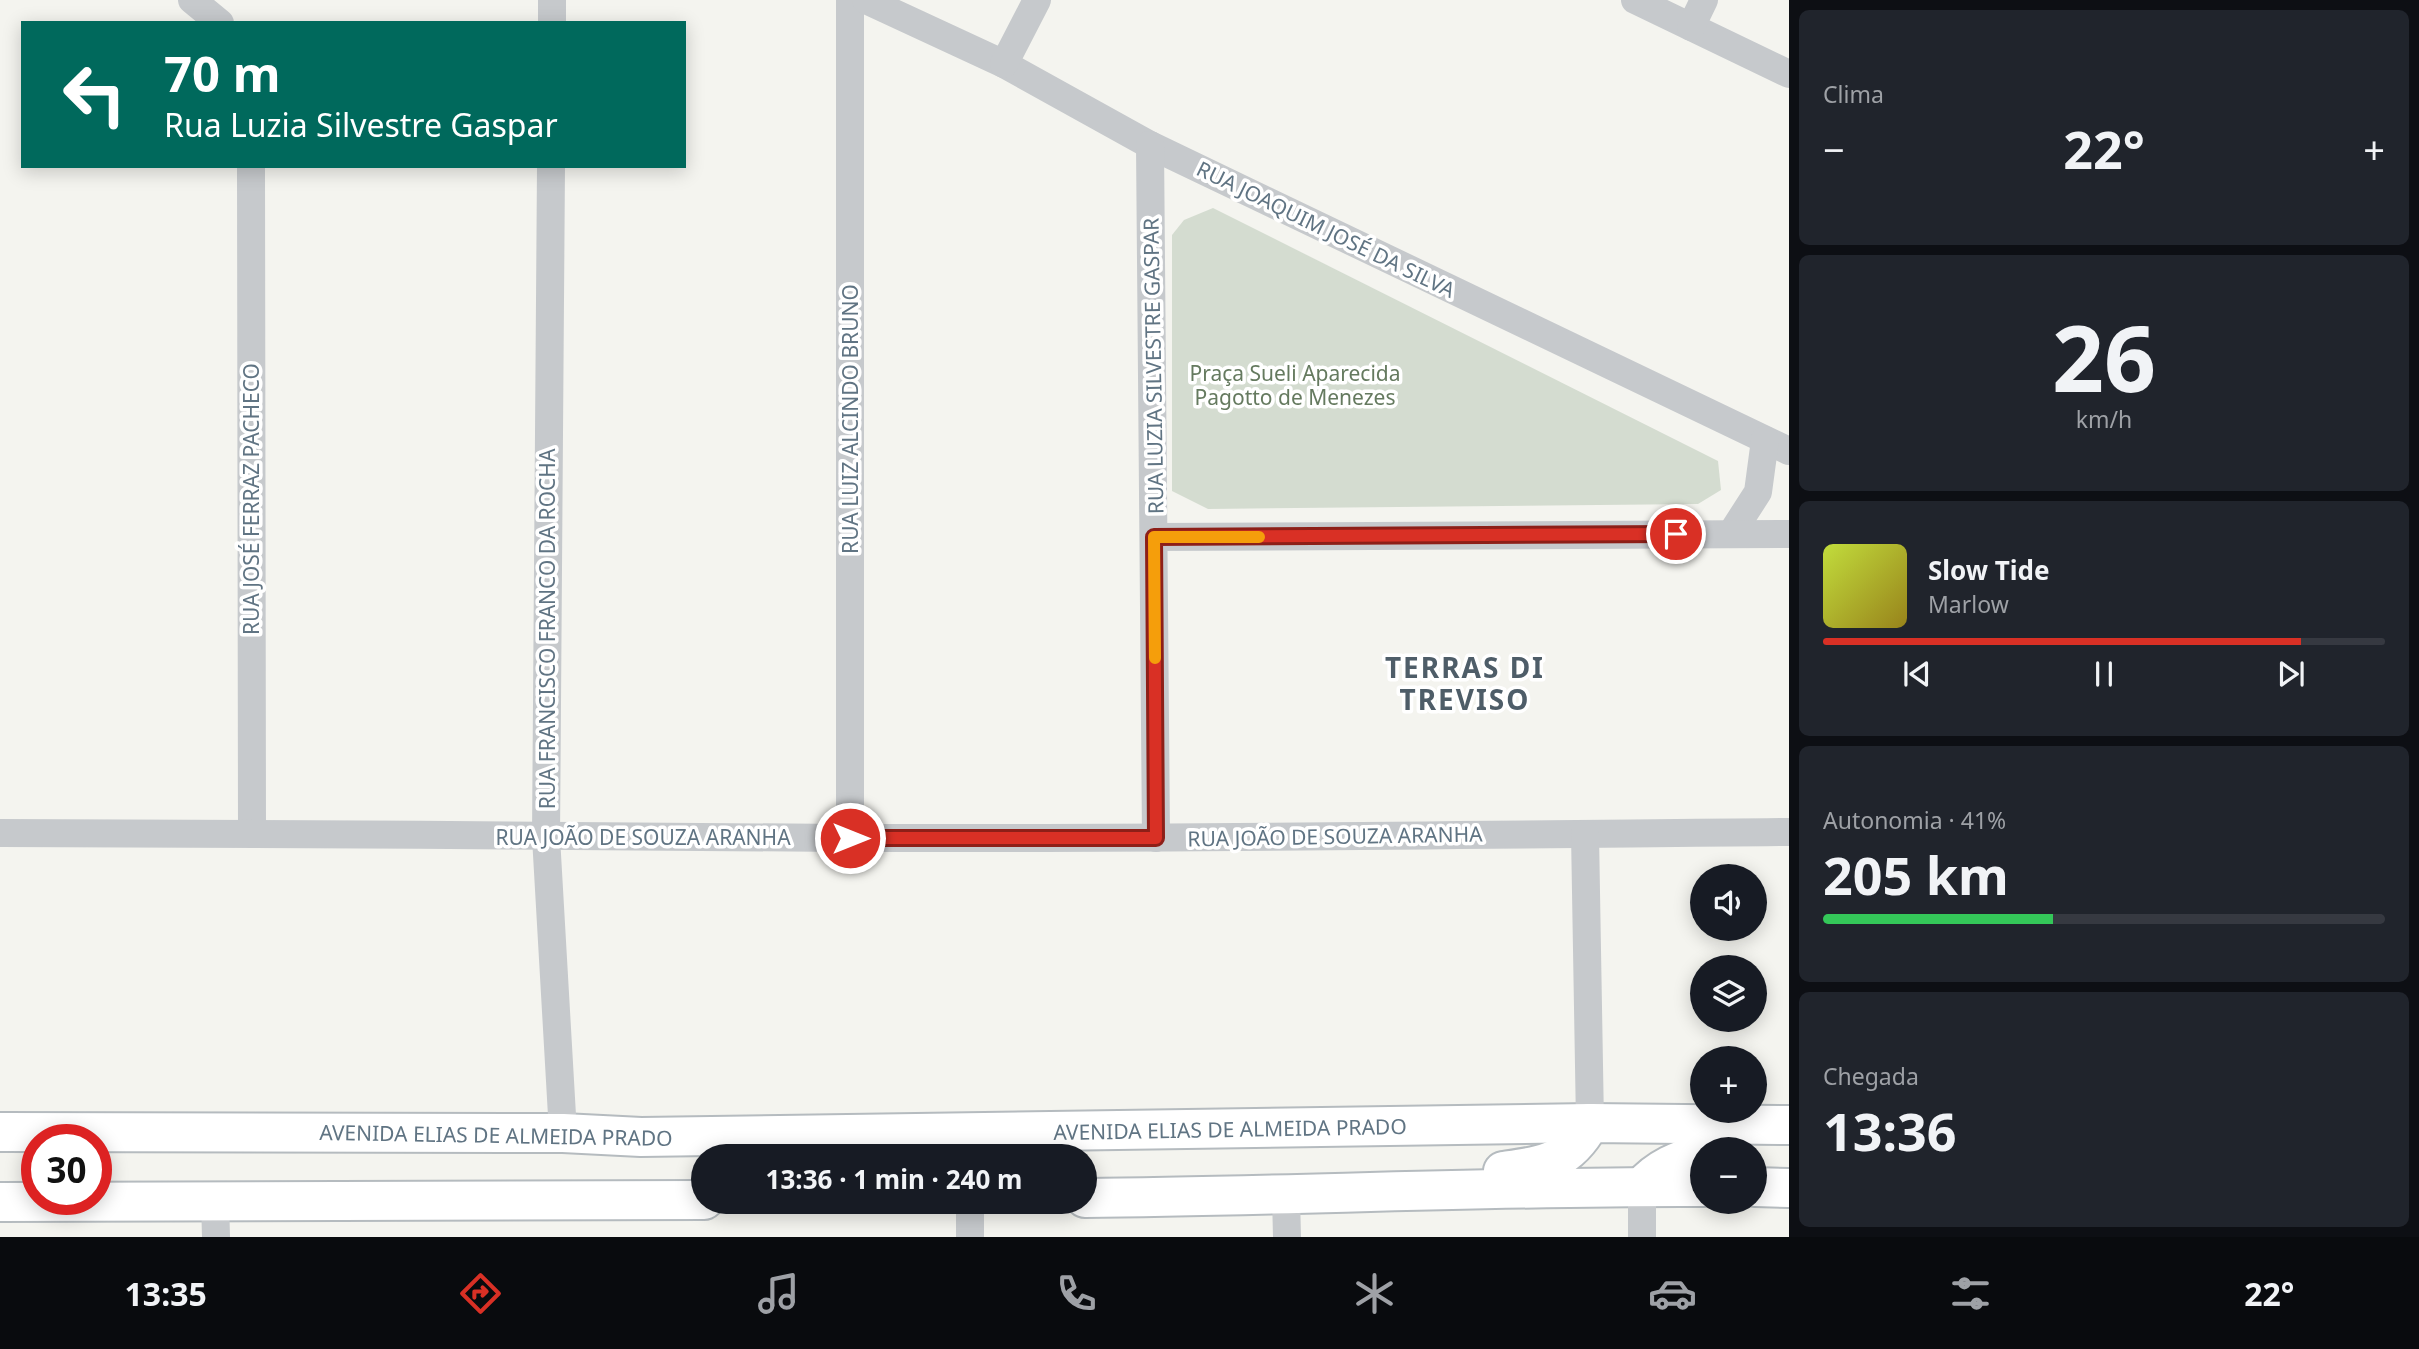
<!DOCTYPE html>
<html lang="pt">
<meta charset="utf-8">
<style>
body{margin:0;font-family:"Noto Sans",sans-serif;background:#20242c;color:#f1f3f6;height:100vh;display:flex;flex-direction:column;font-size:26px;white-space:nowrap}
*{box-sizing:border-box;margin:0}
p{font-size:23px;color:#9ea1a6}
.icon{flex:none;width:38px;height:38px;fill:none;stroke:currentColor;stroke-width:2;stroke-linecap:round;stroke-linejoin:round}
.map{position:relative;flex:1;overflow:hidden}
.side{display:flex;flex-direction:column;gap:10px;padding:10px;background:#0d0f14;width:630px}
.side>*{flex:none}
.guide{position:absolute;left:21px;top:21px;width:665px;height:147px;border-radius:0px;box-shadow:0 4px 18px #0003;background:#00695c;color:#fff;overflow:hidden}
.tools{position:absolute;left:1690px;top:864px;display:grid;gap:14px}
.tools a{display:grid;place-items:center;width:77px;height:77px;border-radius:50%;background:#171b24;box-shadow:0 4px 18px #0003;font-size:35px}
.speed{position:absolute;left:21px;top:1124px;display:flex;gap:14px;font-size:35px;font-weight:700;text-align:center}
.speed>*{display:grid;place-content:center;width:91px;height:91px;border-radius:50%;background:#171b24;box-shadow:0 4px 18px #0003;line-height:1}
.speed .limit{border:10px solid #d22;background:#fff;color:#111}
.pin{position:absolute;display:grid;place-items:center;width:60px;height:60px;color:#fff;margin:-30px;border:4px solid #fff;border-radius:50%;box-shadow:0 2px 7px #0007}
.me{position:absolute;width:77px;margin:-38px;rotate:90deg;stroke-linejoin:round;filter:drop-shadow(0 0 5px #0008)}
.turn{display:flex;align-items:center;gap:24px;height:147px;padding:0 28px;font-size:32px}
.turn .icon{width:91px;height:91px;stroke-width:2.5}
.turn b{display:block;font-size:49px;line-height:60px}
.big{font-size:52px;font-weight:700;line-height:1.1}
.side .widget{flex:1;display:flex;flex-direction:column;justify-content:center;gap:10px;min-width:0;padding:0 24px;border-radius:10px;background:#20242c}
.side .dial{align-items:center;gap:0}
.dial b{font-size:91px;line-height:1}
.song{display:flex;align-items:center;gap:21px}
.cover{width:84px;height:84px;border-radius:10px;background:linear-gradient(135deg,hsl(70 70% 55%),hsl(50 70% 35%))}
.played{height:7px;border-radius:4px;background:linear-gradient(90deg,#d93025 85%,#363941 85%)}
.keys{display:flex;justify-content:space-around;direction:ltr}
.heat{display:flex;justify-content:space-between;align-items:center;font-size:38px;direction:ltr}
.charge{height:10px;border-radius:5px;background:linear-gradient(90deg,#34c759 41%,#363941 0)}
.trip{position:absolute;left:691px;top:1144px;width:406px;height:70px;border-radius:35px;background:#171b24;box-shadow:0 4px 18px #0003;font-weight:700;line-height:70px;text-align:center}
.dock{display:flex;height:112px;justify-content:space-around;align-items:center;background:#090b0e;color:#9ea1a6}
.dock .icon{width:49px;height:49px}
.dock .selected{color:#d93025}
.dock b{font-size:32px;color:#f1f3f6}
main{display:flex;flex:1;min-height:0}
.map>svg:first-child{display:block}
</style>
<main>
<div class="map">
<svg width="1789" height="1237" viewBox="0 0 1789 1237">
<rect width="100%" height="100%" fill="#f4f4ef"/>
<path fill="#d4dcd0" d="M1213 208 1718 461 1721 490 1698 504 1208 509 1172 491V235L1184 220Z"/>
<g fill="none" stroke-linecap="round" stroke-linejoin="round">
<g stroke="#b5bbbf" stroke-width="42">
<g id="secondary">
<path d="M0 1132 563 1133 641 1137 1590 1123 1789 1125"/>
<path d="M1503 1171C1544 1165 1568 1163 1590 1123"/>
<path d="M1642 1187C1658 1168 1679 1160 1703 1153"/>
<path d="M1755 1187 1789 1188"/>
<path d="M1085 1198C1291 1196 1497 1186 1703 1187"/>
<path d="M0 1202 704 1200"/>
</g>
</g>
<g stroke="#c6c9cc" stroke-width="28">
<path d="M192 0 220 23"/>
<path d="M850 0V838"/>
<path d="M866 0 1004 64 1150 145 1789 451"/>
<path d="M1635 0 1789 74"/>
<path d="M552 23V0"/>
<path d="M1691 27 1704 0"/>
<path d="M1004 64 1037 0"/>
<path d="M1150 145 1156 838"/>
<path d="M251 166 252 832"/>
<path d="M551 166 546 837 563 1133"/>
<path d="M1731 534 1758 492 1765 440"/>
<path d="M1155 537 1789 534"/>
<path d="M0 833C282 832 563 837 845 838 1160 839 1474 835 1789 832"/>
<path d="M1585 834 1590 1123"/>
<path d="M1642 1187V1237"/>
<path d="M1286 1196 1287 1237"/>
<path d="M215 1200 216 1237"/>
<path d="M970 1202V1237"/>
</g>
<use href="#secondary" stroke="#fff" stroke-width="38"/>
</g>
<g fill="none" stroke-linecap="round" stroke-linejoin="round">
<g stroke="#8d1f18" stroke-width="18">
<path id="route" d="M850 838H1156L1154 537 1676 534"/>
</g>
<use href="#route" stroke="#d93025" stroke-width="12"/>
<path stroke="#f59e0b" stroke-width="12" d="M1155 658 1154 537H1259"/>
</g>
<g text-anchor="middle" dominant-baseline="central" stroke-width="7" stroke-linejoin="round" paint-order="stroke">
<g font-size="21" fill="#607483" stroke="#fff">
<text transform="translate(1326 229) rotate(26)">RUA JOAQUIM JOSÉ DA SILVA</text>
<text transform="translate(1153 366) rotate(-91)">RUA LUZIA SILVESTRE GASPAR</text>
<text transform="translate(850 419) rotate(-90)">RUA LUIZ ALCINDO BRUNO</text>
<text transform="translate(251 499) rotate(-90)">RUA JOSÉ FERRAZ PACHECO</text>
<text transform="translate(547 629) rotate(-90)">RUA FRANCISCO FRANCO DA ROCHA</text>
<text transform="translate(1335 836) rotate(-1)">RUA JOÃO DE SOUZA ARANHA</text>
<text x="643" y="837">RUA JOÃO DE SOUZA ARANHA</text>
<text transform="translate(1230 1129) rotate(-1)">AVENIDA ELIAS DE ALMEIDA PRADO</text>
<text transform="translate(496 1135) rotate(1)">AVENIDA ELIAS DE ALMEIDA PRADO</text>
</g>
<g font-size="21" fill="#657a5f" stroke="#fff">
<text x="1295" y="373">Praça Sueli Aparecida<tspan x="1295" dy="24">Pagotto de Menezes</tspan></text>
</g>
<g font-size="28" font-weight="bold" letter-spacing="2" fill="#4e5d68" stroke="#fff">
<text x="1465" y="667">TERRAS DI<tspan x="1465" dy="32">TREVISO</tspan></text>
</g>
</g>
</svg>
<div class="tools">
<a><svg class="icon" aria-label="sound" viewBox="0 0 24 24"><path d="M4 9h4l5-4v14l-5-4H4zM17 9q2 3 0 6"/></svg></a>
<a><svg class="icon" aria-label="layers" viewBox="0 0 24 24"><path d="M12 4l9 5-9 5-9-5zM3 14l9 5 9-5"/></svg></a>
<a>+</a>
<a>−</a>
</div>
<div class="speed"><div class="limit">30</div></div>
<div class="pin" style="left:1676px;top:534px;background:#d93025"><svg class="icon" aria-label="arrive" viewBox="0 0 24 24"><path d="M6 21V4h12l-3 4 3 4H6"/></svg></div>
<svg class="me" style="left:850px;top:838px" viewBox="-20 -20 40 40"><circle r="17" fill="#d93025" stroke="#fff" stroke-width="3"/><path d="M0-11L8 9 0 5-8 9z" fill="#fff"/></svg>
<div class="trip">13:36 · 1 min · 240 m</div>
<div class="guide">
<div class="turn"><svg class="icon" aria-label="left" viewBox="0 0 24 24"><path d="M17 20v-9H6M10 6l-5 5 5 5"/></svg><div><b>70 m</b>Rua Luzia Silvestre Gaspar</div></div>
</div>
</div>
<section class="side">
<div class="widget"><p>Clima</p>
<div class="heat"><a>−</a><b class="big">22°</b><a>+</a></div>
</div>
<div class="widget dial"><b>26</b><p>km/h</p></div>
<div class="widget">
<div class="song"><i class="cover"></i><div><b>Slow Tide</b><p>Marlow</p></div></div>
<div class="played"></div>
<div class="keys"><svg class="icon" aria-label="previous" viewBox="0 0 24 24"><path d="M18 5L8 12l10 7zM5 5v14"/></svg><svg class="icon" aria-label="pause" viewBox="0 0 24 24"><path d="M8 5v14M16 5v14"/></svg><svg class="icon" aria-label="next" viewBox="0 0 24 24"><path d="M6 5l10 7-10 7zM19 5v14"/></svg></div>
</div>
<div class="widget"><p>Autonomia · 41%</p><b class="big">205 km</b><div class="charge"></div></div>
<div class="widget"><p>Chegada</p><b class="big">13:36</b></div>
</section>
</main>
<nav class="dock">
<b>13:35</b>
<svg class="icon selected" aria-label="directions" viewBox="0 0 24 24"><path d="M12 3l9 9-9 9-9-9zM9 14v-3h6M13 9l2 2-2 2"/></svg>
<svg class="icon" aria-label="music" viewBox="0 0 24 24"><path d="M9 18V5l10-2v13"/><circle cx="6" cy="18" r="3"/><circle cx="16" cy="16" r="3"/></svg>
<svg class="icon" aria-label="phone" viewBox="0 0 24 24"><path d="M5 4h4l2 5-3 2q2 4 5 5l2-3 5 2v4C11 20 4 13 5 4z"/></svg>
<svg class="icon" aria-label="climate" viewBox="0 0 24 24"><path d="M12 3v18M4 7l16 10M4 17L20 7"/></svg>
<svg class="icon" aria-label="car" viewBox="0 0 24 24"><path d="M5 17H2v-5l4-1 3-4h7l3 4 3 1v5h-3M9 17h6M6 11h13"/><circle cx="7" cy="17" r="2"/><circle cx="17" cy="17" r="2"/></svg>
<svg class="icon" aria-label="filters" viewBox="0 0 24 24"><path d="M4 7h16M4 17h16"/><circle cx="9" cy="7" r="2"/><circle cx="15" cy="17" r="2"/></svg>
<b>22°</b>
</nav>
